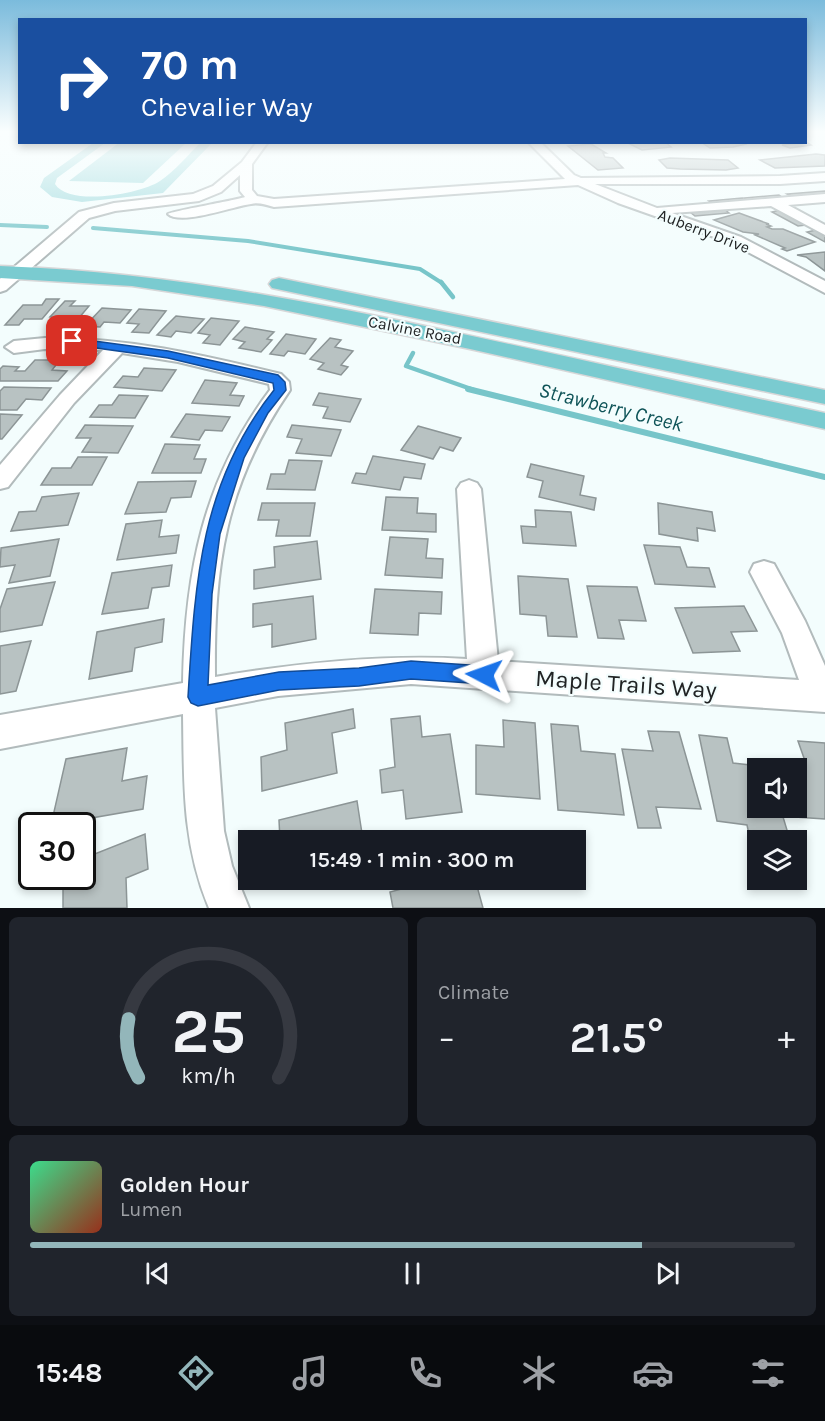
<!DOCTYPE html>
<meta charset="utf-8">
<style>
body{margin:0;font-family:Karla,sans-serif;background:#20242c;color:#f1f3f6;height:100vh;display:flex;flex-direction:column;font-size:22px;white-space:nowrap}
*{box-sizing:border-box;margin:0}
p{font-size:20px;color:#9ea1a6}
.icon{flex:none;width:33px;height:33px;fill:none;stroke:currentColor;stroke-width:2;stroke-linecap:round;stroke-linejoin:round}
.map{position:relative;height:908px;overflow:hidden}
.sheet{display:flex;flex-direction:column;gap:9px;padding:9px;background:#0d0f14;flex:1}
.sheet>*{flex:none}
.hud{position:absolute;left:18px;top:18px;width:789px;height:126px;border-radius:0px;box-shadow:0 3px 9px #0003;background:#1a4fa0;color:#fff;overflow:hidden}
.controls{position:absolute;left:747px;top:758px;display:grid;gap:12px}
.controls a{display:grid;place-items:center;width:60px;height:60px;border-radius:0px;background:#171b24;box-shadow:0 3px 9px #0003;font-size:30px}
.speed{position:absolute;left:18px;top:812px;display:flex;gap:12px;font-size:30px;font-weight:700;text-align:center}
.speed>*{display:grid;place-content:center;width:78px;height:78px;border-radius:50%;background:#171b24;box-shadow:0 3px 9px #0003;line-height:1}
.speed .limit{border:3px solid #111;border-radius:9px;background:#fff;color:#111}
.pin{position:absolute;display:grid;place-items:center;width:51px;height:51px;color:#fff;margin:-26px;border-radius:12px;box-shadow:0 3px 9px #0006}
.me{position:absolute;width:66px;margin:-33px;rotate:274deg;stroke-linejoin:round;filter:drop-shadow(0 0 4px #0008)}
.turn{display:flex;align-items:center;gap:21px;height:126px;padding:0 24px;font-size:27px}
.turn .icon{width:78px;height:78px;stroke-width:2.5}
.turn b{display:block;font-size:42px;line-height:51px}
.big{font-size:45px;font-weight:600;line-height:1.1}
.sheet .widget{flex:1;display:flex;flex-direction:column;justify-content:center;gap:9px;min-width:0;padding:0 21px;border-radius:9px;background:#20242c}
.sheet .dial{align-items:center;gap:0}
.dial svg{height:156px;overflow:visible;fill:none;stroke:#363941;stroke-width:7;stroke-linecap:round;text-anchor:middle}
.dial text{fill:#f1f3f6;stroke:none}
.song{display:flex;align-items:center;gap:18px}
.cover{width:72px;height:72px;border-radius:9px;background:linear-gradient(135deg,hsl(150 70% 55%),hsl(10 70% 35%))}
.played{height:6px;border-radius:3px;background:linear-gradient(90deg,#93b6ba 80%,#363941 80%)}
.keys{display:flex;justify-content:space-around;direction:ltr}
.heat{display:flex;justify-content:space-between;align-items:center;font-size:33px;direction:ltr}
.sheet .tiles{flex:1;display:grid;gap:9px;grid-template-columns:1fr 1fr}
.widget:last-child{grid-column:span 2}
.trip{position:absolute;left:238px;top:830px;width:348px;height:60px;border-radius:0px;background:#171b24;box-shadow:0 3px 9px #0003;font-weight:600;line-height:60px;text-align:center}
.dock{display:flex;height:96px;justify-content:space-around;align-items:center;background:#090b0e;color:#9ea1a6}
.dock .icon{width:42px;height:42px}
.dock .selected{color:#93b6ba}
.dock b{font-size:27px;color:#f1f3f6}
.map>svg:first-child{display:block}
</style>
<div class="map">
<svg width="825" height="908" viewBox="0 0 825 908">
<rect width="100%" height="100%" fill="#f3fdfd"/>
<g fill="#a3dcdf">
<path d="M120 142H186V143L143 183 69 181Z"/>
<path d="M93 143H105L57 178 55 184C69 207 141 194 160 181 175 171 188 155 200 143H212L163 193 82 202 52 197 40 187 44 178Z"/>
</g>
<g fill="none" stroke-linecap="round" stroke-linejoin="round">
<g stroke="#77c5c9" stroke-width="4">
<path d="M0 225 47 227"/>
<path d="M93 228 248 241 420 269 442 283"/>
</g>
<g stroke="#77c5c9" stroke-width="4.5">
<path d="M441 282 453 297"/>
<path d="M413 353 406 366 474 390"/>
</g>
<path stroke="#77c5c9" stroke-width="6" d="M468 389 825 477"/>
</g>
<g fill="#b8c2c2" stroke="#8c9596" stroke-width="1.5">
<path d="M665 142 671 147 642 150 628 143Z"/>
<path d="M701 142H744L746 144 733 147 710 148Z"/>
<path d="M806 142 811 145 790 148 782 145Z"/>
<path d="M591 144 606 153H603L605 157 613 158 623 168 598 170 568 146Z"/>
<path d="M816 154 825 155V166L775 168 760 160Z"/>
<path d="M670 158 728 160 738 168 726 170 680 169 667 168 659 160Z"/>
<path d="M825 191V196L795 198 787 194Z"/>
<path d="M779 195 785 199 750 202 744 198Z"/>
<path d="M742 198 747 202 714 204 709 201Z"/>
<path d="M724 209 729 213 695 216 690 212Z"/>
<path d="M780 210 806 225 798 226 772 212Z"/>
<path d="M739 213 769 224H766L771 226 767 227 772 229H783L815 242 787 251 782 249 785 248 755 235 759 234 743 232 714 220Z"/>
<path d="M816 230 825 236V242L807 232Z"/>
<path d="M825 252V271L806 257 797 255Z"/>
<path d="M46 299H59L42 319H24L19 325H5L23 305H42Z"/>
<path d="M65 301H75L70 306H89L73 325H56L62 318 50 317Z"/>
<path d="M102 308 131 310 120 323 104 322 100 327 85 326Z"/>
<path d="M139 309 166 311 149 333 132 332 139 324 127 323Z"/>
<path d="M176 316 204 319 191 333 176 331 171 337 157 335Z"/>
<path d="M211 318 239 321 220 345 203 343 210 335 198 333Z"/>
<path d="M245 327 274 332 267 339 272 340 261 352 239 348 245 342 233 339Z"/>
<path d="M286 334 316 339 305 354 288 351 284 356 270 354Z"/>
<path d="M330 338 341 340 335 347 353 351 341 365 348 367 341 375 318 369 324 363 310 359Z"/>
<path d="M35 360H60L52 370 67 371 58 381H0V369L3 366 19 367 15 371H25Z"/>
<path d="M144 368 176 370 162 391 114 387 123 376 138 377Z"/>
<path d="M205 380 237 383 230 395 244 396 239 406 192 403Z"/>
<path d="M4 387 51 388 42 400 26 399 17 410H0V391Z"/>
<path d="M319 393 361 399 350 422 323 418 328 407 313 405Z"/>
<path d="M119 395 148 396 135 418 90 417 99 405H112Z"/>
<path d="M0 414 22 415 2 439H0Z"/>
<path d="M186 414 230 417 222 431 205 430 199 440 171 437Z"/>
<path d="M85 425 133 426 118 453 82 452 91 438H76Z"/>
<path d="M292 425 341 430 331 456 296 453 302 439 287 437Z"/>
<path d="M418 426 461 438 453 451 440 447 433 459 401 450Z"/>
<path d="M165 444 200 445 194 459H206L201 473H152Z"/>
<path d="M373 456 425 464 421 479 404 477 400 490 352 483 356 473 366 474Z"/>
<path d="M78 457H107L92 485H41L52 468H71Z"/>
<path d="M289 460 322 461 315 490 267 489 271 474H285Z"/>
<path d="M531 464 584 476 580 495 596 498 594 510 539 497 543 481 527 477Z"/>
<path d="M196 481 191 497 171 498 166 512 125 514 138 482Z"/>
<path d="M79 493 68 525 11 531 19 512 36 511 42 497Z"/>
<path d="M386 497 418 498 417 513 436 514V532L382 530Z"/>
<path d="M262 503H315L310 536H276L279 520H258Z"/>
<path d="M658 503 712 512 715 531 697 528 698 541 659 534Z"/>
<path d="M535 510 571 512 576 546 523 543 521 526 536 527Z"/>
<path d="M162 520 159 537 179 535 176 553 117 560 126 524Z"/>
<path d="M390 537 428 539 426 558 443 559 442 578 385 575Z"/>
<path d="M59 539 50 576 9 583 15 565 0 567 1 548Z"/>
<path d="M317 541 321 579 254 589V570L275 567 274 547Z"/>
<path d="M644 545 680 547 687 567 709 568 715 587 655 584Z"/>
<path d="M172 565 169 586 152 588 148 608 102 614 112 573Z"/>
<path d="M518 576 568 579 577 637 548 636 546 616 520 614Z"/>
<path d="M55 582 42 625 0 632V609L7 589Z"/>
<path d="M587 586 637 587 646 621 619 620 624 639 598 638Z"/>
<path d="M375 589 442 592 441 614 419 613 418 635 370 633Z"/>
<path d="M313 596 316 639 272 647V624L253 627V604Z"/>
<path d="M744 606 757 631 731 632 740 651 693 653 675 608Z"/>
<path d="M164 619 162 642 135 648 132 671 89 679 97 632Z"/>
<path d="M31 641 16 691 0 694V646Z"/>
<path d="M353 709 355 728 332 733 337 773 262 791 261 757 287 750 285 723Z"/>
<path d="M420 716 422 737 450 734 462 812 406 819 403 790 382 793 380 770 395 767 391 719Z"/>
<path d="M503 720 535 723 540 799 476 794V745L504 747Z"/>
<path d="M551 724 578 726 581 751 615 754 624 815 558 810Z"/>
<path d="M648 731 679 732 701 809 656 807 661 828H638L622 749 653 751Z"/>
<path d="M699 735 727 738 733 763 769 767 758 768V807H780L790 840H758V845L751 844 747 825 717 821Z"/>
<path d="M798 741 825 743V819L795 817 791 807H796V768H777L774 759 805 761Z"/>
<path d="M127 748 122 781 147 776 143 809 51 825 66 759Z"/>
<path d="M357 801 363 840H280L279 820Z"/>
<path d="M145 834 148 869 126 878 127 908H63V876H82V859Z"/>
<path d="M309 879H346L310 889Z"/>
<path d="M439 879H475L483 908H393L390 892Z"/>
</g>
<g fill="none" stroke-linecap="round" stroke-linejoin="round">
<g stroke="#b2bbbc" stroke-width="4">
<g id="minor">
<path d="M257 142H268L252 164V190L257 196 274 199 565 179 528 142H540L574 175 581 178 780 176 825 173V181L780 184H595L657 208 825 194V202L788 205 825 225V235L771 206 672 213 741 237 825 281V293L731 243 618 203 578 185 274 207C267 205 258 202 251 204 234 206 181 226 168 214 172 211 233 201 245 197L240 191V175L221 192 199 201 115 211 89 218 6 290 0 292V279L79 212 114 203 193 194 213 186 242 162Z"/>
<path d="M45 338C125 337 203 355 281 374L289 382 290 390C225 485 214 564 215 677 298 663 383 654 467 659L457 489 461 483 469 480 477 483 481 489 498 661 799 680 782 633 750 572 754 564 764 561 774 564 805 621 825 666V712L411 684 278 696 215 708 224 831 232 866 249 908H209C182 843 184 783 183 714L0 749V715L183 683C185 573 203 479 270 390L269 384 178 362 122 353 74 403 8 487 0 489V465L60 395 103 350 45 349 14 353 5 347 14 341Z"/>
</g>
</g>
<g stroke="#d7d7d8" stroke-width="3">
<g id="major">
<path d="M0 266C149 271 294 298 439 329 568 356 696 386 825 413V429L470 349 264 306 132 286 0 278Z"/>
<path d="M279 278 825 390V404L272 288 269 284 272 280Z"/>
</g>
</g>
<use href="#minor" fill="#fff" fill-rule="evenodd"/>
<use href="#major" fill="#7acbd0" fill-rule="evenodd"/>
</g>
<linearGradient id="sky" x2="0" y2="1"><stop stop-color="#7bbbdc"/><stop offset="0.51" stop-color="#fafefe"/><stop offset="1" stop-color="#fafefe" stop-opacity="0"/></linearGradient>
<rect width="825" height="258" fill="url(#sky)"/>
<path fill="#1a73e8" stroke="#114b97" stroke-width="1.5" d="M72 338 168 351 278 375 285 382 286 390 268 413 244 458 220 534 212 594 208 685 279 672 359 668 411 661 484 666 491 668 494 675 491 681 484 684 411 679 359 686 279 690 198 706 191 703 188 697C195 583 200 483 274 390L273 383 168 358 68 344V339Z"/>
<g text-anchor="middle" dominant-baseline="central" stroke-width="4.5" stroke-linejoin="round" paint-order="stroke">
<g font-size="16" fill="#202324" stroke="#f3fdfd">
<text transform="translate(704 231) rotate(21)">Auberry Drive</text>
<text transform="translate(415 330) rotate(11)">Calvine Road</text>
</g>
<g font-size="21" font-style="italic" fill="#0f5458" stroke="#f3fdfd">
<text transform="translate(611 407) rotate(14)">Strawberry Creek</text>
</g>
<g font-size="24" fill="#202324" stroke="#f3fdfd">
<text transform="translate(626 684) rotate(4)">Maple Trails Way</text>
</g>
</g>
</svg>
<div class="controls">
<a><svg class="icon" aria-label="sound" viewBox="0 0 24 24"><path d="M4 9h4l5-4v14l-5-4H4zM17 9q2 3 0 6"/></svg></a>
<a><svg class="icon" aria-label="layers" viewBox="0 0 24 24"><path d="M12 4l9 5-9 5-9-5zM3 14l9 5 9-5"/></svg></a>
</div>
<div class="speed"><div class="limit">30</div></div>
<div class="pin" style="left:72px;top:341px;background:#d93025"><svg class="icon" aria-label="arrive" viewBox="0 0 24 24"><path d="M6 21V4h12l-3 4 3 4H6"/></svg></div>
<svg class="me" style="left:484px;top:675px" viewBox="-20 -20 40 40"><path d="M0-17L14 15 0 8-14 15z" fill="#1a73e8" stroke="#fff" stroke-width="4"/></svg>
<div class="trip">15:49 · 1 min · 300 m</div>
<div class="hud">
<div class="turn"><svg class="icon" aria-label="right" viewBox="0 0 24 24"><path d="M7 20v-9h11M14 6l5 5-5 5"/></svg><div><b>70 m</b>Chevalier Way</div></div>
</div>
</div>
<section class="sheet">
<div class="tiles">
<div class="widget dial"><svg viewBox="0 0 100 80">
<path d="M14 69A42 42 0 1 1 86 69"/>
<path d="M14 69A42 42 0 0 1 9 39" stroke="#93b6ba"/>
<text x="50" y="56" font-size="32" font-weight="700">25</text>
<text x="50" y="72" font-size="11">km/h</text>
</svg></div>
<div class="widget"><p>Climate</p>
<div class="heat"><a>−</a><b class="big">21.5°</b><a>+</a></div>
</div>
<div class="widget">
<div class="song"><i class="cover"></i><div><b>Golden Hour</b><p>Lumen</p></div></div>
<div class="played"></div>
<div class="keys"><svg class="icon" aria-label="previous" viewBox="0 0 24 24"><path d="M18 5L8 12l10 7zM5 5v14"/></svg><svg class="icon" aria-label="pause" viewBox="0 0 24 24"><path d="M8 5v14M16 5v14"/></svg><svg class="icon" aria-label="next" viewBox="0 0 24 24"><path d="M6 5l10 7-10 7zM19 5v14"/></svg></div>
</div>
</div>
</section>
<nav class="dock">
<b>15:48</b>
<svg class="icon selected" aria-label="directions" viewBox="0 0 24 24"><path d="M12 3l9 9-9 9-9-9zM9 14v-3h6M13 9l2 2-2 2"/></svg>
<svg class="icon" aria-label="music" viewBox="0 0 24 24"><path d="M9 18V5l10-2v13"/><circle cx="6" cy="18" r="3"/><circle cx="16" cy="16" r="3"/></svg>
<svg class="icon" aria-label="phone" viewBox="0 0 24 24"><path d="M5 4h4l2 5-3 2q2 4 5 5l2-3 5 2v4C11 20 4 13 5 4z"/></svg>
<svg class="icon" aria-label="climate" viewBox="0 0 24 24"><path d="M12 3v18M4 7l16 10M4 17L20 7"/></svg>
<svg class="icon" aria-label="car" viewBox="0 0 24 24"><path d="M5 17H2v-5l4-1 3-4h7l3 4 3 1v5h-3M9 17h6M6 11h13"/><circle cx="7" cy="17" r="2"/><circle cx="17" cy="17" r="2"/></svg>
<svg class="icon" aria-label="filters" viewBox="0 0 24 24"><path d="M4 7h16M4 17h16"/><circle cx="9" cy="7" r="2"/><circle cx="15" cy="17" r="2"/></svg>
</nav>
